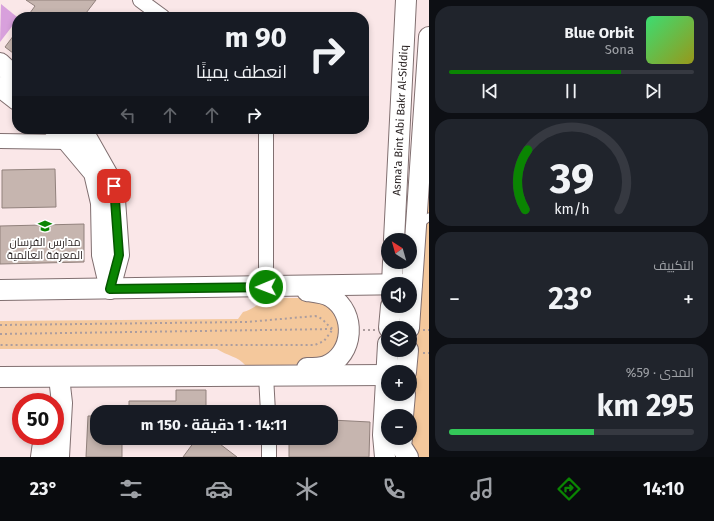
<!DOCTYPE html>
<html lang="ar">
<meta charset="utf-8">
<style>
body{margin:0;font-family:"Fira Sans",Cairo,sans-serif;background:#20242c;color:#f1f3f6;direction:rtl;height:100vh;display:flex;flex-direction:column;font-size:15px;white-space:nowrap}
*{box-sizing:border-box;margin:0}
p{font-size:13px;color:#9ea1a6}
.icon{flex:none;width:22px;height:22px;fill:none;stroke:currentColor;stroke-width:2;stroke-linecap:round;stroke-linejoin:round}
.map{position:relative;flex:1;overflow:hidden;direction:ltr}
.drawer{display:flex;flex-direction:column;gap:6px;padding:6px;background:#0d0f14;width:285px}
.drawer>*{flex:none}
.hud{position:absolute;left:12px;top:12px;width:357px;height:122px;border-radius:16px;box-shadow:0 2px 6px #0003;direction:rtl;background:#171b24;color:#f1f3f6;overflow:hidden}
.needle{width:26px;rotate:323deg}
.controls{position:absolute;left:381px;top:233px;display:grid;gap:8px}
.controls a{display:grid;place-items:center;width:36px;height:36px;border-radius:50%;background:#171b24;box-shadow:0 2px 6px #0003;font-size:20px}
.speed{position:absolute;left:12px;top:393px;display:flex;gap:8px;font-size:20px;font-weight:700;text-align:center}
.speed>*{display:grid;place-content:center;width:52px;height:52px;border-radius:50%;background:#171b24;box-shadow:0 2px 6px #0003;line-height:1}
.speed .limit{border:6px solid #d22;background:#fff;color:#111}
.pin{position:absolute;display:grid;place-items:center;width:34px;height:34px;color:#fff;margin:-17px;border-radius:8px;box-shadow:0 2px 6px #0006}
.me{position:absolute;width:44px;margin:-22px;rotate:269deg;stroke-linejoin:round;filter:drop-shadow(0 0 3px #0008)}
.turn{display:flex;align-items:center;gap:14px;height:84px;padding:0 16px;font-size:18px}
.turn .icon{width:52px;height:52px;stroke-width:2.5}
.turn b{display:block;font-size:28px;line-height:34px}
.lanes{display:flex;align-items:center;height:38px;padding:0 16px;background:#0003;justify-content:center;gap:20px;direction:ltr}
.lanes .off{opacity:.35}
.big{font-size:30px;font-weight:700;line-height:1.1}
.drawer .widget{flex:1;display:flex;flex-direction:column;justify-content:center;gap:6px;min-width:0;padding:0 14px;border-radius:16px;background:#20242c}
.drawer .dial{align-items:center;gap:0}
.dial svg{height:104px;overflow:visible;fill:none;stroke:#363941;stroke-width:7;stroke-linecap:round;text-anchor:middle}
.dial text{fill:#f1f3f6;stroke:none}
.song{display:flex;align-items:center;gap:12px}
.cover{width:48px;height:48px;border-radius:6px;background:linear-gradient(135deg,hsl(140 70% 55%),hsl(60 70% 35%))}
.played{height:4px;border-radius:2px;background:linear-gradient(90deg,#0a8502 70%,#363941 70%)}
.keys{display:flex;justify-content:space-around;direction:ltr}
.heat{display:flex;justify-content:space-between;align-items:center;font-size:22px;direction:ltr}
.charge{height:6px;border-radius:3px;background:linear-gradient(90deg,#34c759 59%,#363941 0)}
.trip{position:absolute;left:90px;top:405px;width:248px;height:40px;border-radius:16px;background:#171b24;box-shadow:0 2px 6px #0003;font-weight:700;line-height:40px;text-align:center;direction:rtl}
.tabs{display:flex;height:64px;justify-content:space-around;align-items:center;background:#090b0e;color:#9ea1a6}
.tabs .icon{width:28px;height:28px}
.tabs .selected{color:#0a8502}
.tabs b{font-size:18px;color:#f1f3f6}
main{display:flex;flex:1;min-height:0}
.map>svg:first-child{display:block}
</style>
<main>
<section class="drawer">
<div class="widget">
<div class="song"><i class="cover"></i><div><b>Blue Orbit</b><p>Sona</p></div></div>
<div class="played"></div>
<div class="keys"><svg class="icon" aria-label="previous" viewBox="0 0 24 24"><path d="M18 5L8 12l10 7zM5 5v14"/></svg><svg class="icon" aria-label="pause" viewBox="0 0 24 24"><path d="M8 5v14M16 5v14"/></svg><svg class="icon" aria-label="next" viewBox="0 0 24 24"><path d="M6 5l10 7-10 7zM19 5v14"/></svg></div>
</div>
<div class="widget dial"><svg viewBox="0 0 100 80">
<path d="M14 69A42 42 0 1 1 86 69"/>
<path d="M14 69A42 42 0 0 1 16 23" stroke="#0a8502"/>
<text x="50" y="56" font-size="32" font-weight="700">39</text>
<text x="50" y="72" font-size="11">km/h</text>
</svg></div>
<div class="widget"><p>التكييف</p>
<div class="heat"><a>−</a><b class="big">23°</b><a>+</a></div>
</div>
<div class="widget"><p>المدى · 59%</p><b class="big">295 km</b><div class="charge"></div></div>
</section>
<div class="map">
<svg width="429" height="457" viewBox="0 0 429 457">
<rect width="100%" height="100%" fill="#fae7e8"/>
<g fill="#f4c89c">
<path d="M429 188V457H417L409 443Z"/>
<path d="M272 298H320L333 304 345 343 323 364 246 366C238 356 227 356 217 349H0V321L238 319 243 312C254 309 261 301 272 298Z"/>
</g>
<path fill="#d8a0dc" d="M1 4 17 17V20L0 42Z"/>
<g fill="#c6b5af" stroke="#91817c">
<path d="M26 0H96L83 17H27L35 6Z"/>
<path d="M17 31V56L5 47Z"/>
<path d="M55 169 56 207 2 208V170Z"/>
<path d="M84 224V262L0 264V226Z"/>
<path d="M176 390H206V412H129V401H176Z"/>
<path d="M88 416H97V438H122V457H86Z"/>
<path d="M331 420 370 422 369 457H289V438H331Z"/>
<path d="M197 438H212L237 457H183Z"/>
</g>
<g fill="none" stroke-linecap="round" stroke-linejoin="round">
<g stroke="#806f70" stroke-width="9">
<path id="lane" d="M419 225 429 217"/>
</g>
<g stroke="#806f70" stroke-width="16">
<g id="street">
<path d="M140 0 163 17"/>
<path d="M266 129V287"/>
<path d="M0 141 68 142"/>
<path d="M266 376 268 412"/>
<path d="M269 438V457"/>
</g>
</g>
<g stroke="#806f70" stroke-width="22">
<g id="secondary">
<path d="M0 63 17 79"/>
<path d="M0 87 17 100"/>
<path d="M54 129 68 142 94 173 101 203 102 255 110 289"/>
<path d="M75 129 88 140 114 186 119 255 111 285"/>
<path id="s1" d="M394 240 406 0"/>
<path d="M392 284 393 262"/>
<path d="M0 290 412 284"/>
<path d="M307 291C314 292 325 293 331 297 357 313 354 355 326 366 321 368 313 368 307 368"/>
<path d="M389 328 391 306"/>
<path d="M409 328 429 37"/>
<path d="M406 372 408 350"/>
<path d="M0 377 388 375"/>
<path d="M59 377 62 403 59 457"/>
<path d="M403 416 405 394"/>
<path d="M402 438 401 446 408 457"/>
<path d="M41 457 44 436"/>
<path d="M385 457 383 435 388 344"/>
</g>
</g>
<g stroke="#ac9d9e" stroke-width="2" stroke-dasharray="2 3" stroke-linecap="butt">
<path d="M0 325 247 322 315 316C324 318 326 325 333 329L324 341 315 345H0"/>
<path d="M363 330H375"/>
<path d="M423 330H429"/>
<path d="M0 334 333 329"/>
<path d="M423 353H429"/>
</g>
<use href="#lane" stroke="#fff" stroke-width="7"/>
<use href="#street" stroke="#fff" stroke-width="14"/>
<use href="#secondary" stroke="#fff" stroke-width="20"/>
</g>
<g fill="none" stroke-linecap="round" stroke-linejoin="round">
<g stroke="#065601" stroke-width="10">
<path id="route" d="M114 186 119 255 110 289 266 287"/>
</g>
<use href="#route" stroke="#0a8502" stroke-width="7"/>
</g>
<defs>
<g id="school-bare" transform="scale(1.08)"><path d="M0-5L7-2L0 1L-7-2ZM-4 1L0 2.5L4 1V4Q0 6-4 4Z" fill="#0a8502" stroke="#fff" stroke-width="2.5" paint-order="stroke"/></g>
</defs>
<g fill-rule="evenodd">
<use href="#school-bare" x="45" y="226"/>
</g>
<g text-anchor="middle" dominant-baseline="central" stroke-width="3.5" stroke-linejoin="round" paint-order="stroke">
<g font-size="11" fill="#2b2424" stroke="#fff">
<text stroke="none"><textPath href="#s1" startOffset="120">Asma'a Bint Abi Bakr Al-Siddiq</textPath></text>
</g>
<g font-size="11" fill="#2b2424" stroke="#fff">
<text x="45" y="242">مدارس الفرسان<tspan x="45" dy="13">المعرفة العالمية</tspan></text>
</g>
</g>
</svg>
<div class="controls">
<a><svg class="needle" viewBox="-14 -14 28 28"><path d="M0-13l5 13h-10z" fill="#e53935"/><path d="M0 13l5-13h-10z" fill="#9ea1a6"/></svg></a>
<a><svg class="icon" aria-label="sound" viewBox="0 0 24 24"><path d="M4 9h4l5-4v14l-5-4H4zM17 9q2 3 0 6"/></svg></a>
<a><svg class="icon" aria-label="layers" viewBox="0 0 24 24"><path d="M12 4l9 5-9 5-9-5zM3 14l9 5 9-5"/></svg></a>
<a>+</a>
<a>−</a>
</div>
<div class="speed"><div class="limit">50</div></div>
<div class="pin" style="left:114px;top:186px;background:#d93025"><svg class="icon" aria-label="arrive" viewBox="0 0 24 24"><path d="M6 21V4h12l-3 4 3 4H6"/></svg></div>
<svg class="me" style="left:266px;top:287px" viewBox="-20 -20 40 40"><circle r="17" fill="#0a8502" stroke="#fff" stroke-width="3"/><path d="M0-11L8 9 0 5-8 9z" fill="#fff"/></svg>
<div class="trip">14:11 · 1 دقيقة · 150 m</div>
<div class="hud">
<div class="turn"><svg class="icon" aria-label="right" viewBox="0 0 24 24"><path d="M7 20v-9h11M14 6l5 5-5 5"/></svg><div><b>90 m</b>انعطف يمينًا</div></div>
<div class="lanes"><svg class="icon off" aria-label="left" viewBox="0 0 24 24"><path d="M17 20v-9H6M10 6l-5 5 5 5"/></svg><svg class="icon off" aria-label="ahead" viewBox="0 0 24 24"><path d="M12 20V5M6 11l6-6 6 6"/></svg><svg class="icon off" aria-label="ahead" viewBox="0 0 24 24"><path d="M12 20V5M6 11l6-6 6 6"/></svg><svg class="icon" aria-label="right" viewBox="0 0 24 24"><path d="M7 20v-9h11M14 6l5 5-5 5"/></svg></div>
</div>
</div>
</main>
<nav class="tabs">
<b>14:10</b>
<svg class="icon selected" aria-label="directions" viewBox="0 0 24 24"><path d="M12 3l9 9-9 9-9-9zM9 14v-3h6M13 9l2 2-2 2"/></svg>
<svg class="icon" aria-label="music" viewBox="0 0 24 24"><path d="M9 18V5l10-2v13"/><circle cx="6" cy="18" r="3"/><circle cx="16" cy="16" r="3"/></svg>
<svg class="icon" aria-label="phone" viewBox="0 0 24 24"><path d="M5 4h4l2 5-3 2q2 4 5 5l2-3 5 2v4C11 20 4 13 5 4z"/></svg>
<svg class="icon" aria-label="climate" viewBox="0 0 24 24"><path d="M12 3v18M4 7l16 10M4 17L20 7"/></svg>
<svg class="icon" aria-label="car" viewBox="0 0 24 24"><path d="M5 17H2v-5l4-1 3-4h7l3 4 3 1v5h-3M9 17h6M6 11h13"/><circle cx="7" cy="17" r="2"/><circle cx="17" cy="17" r="2"/></svg>
<svg class="icon" aria-label="filters" viewBox="0 0 24 24"><path d="M4 7h16M4 17h16"/><circle cx="9" cy="7" r="2"/><circle cx="15" cy="17" r="2"/></svg>
<b>23°</b>
</nav>
